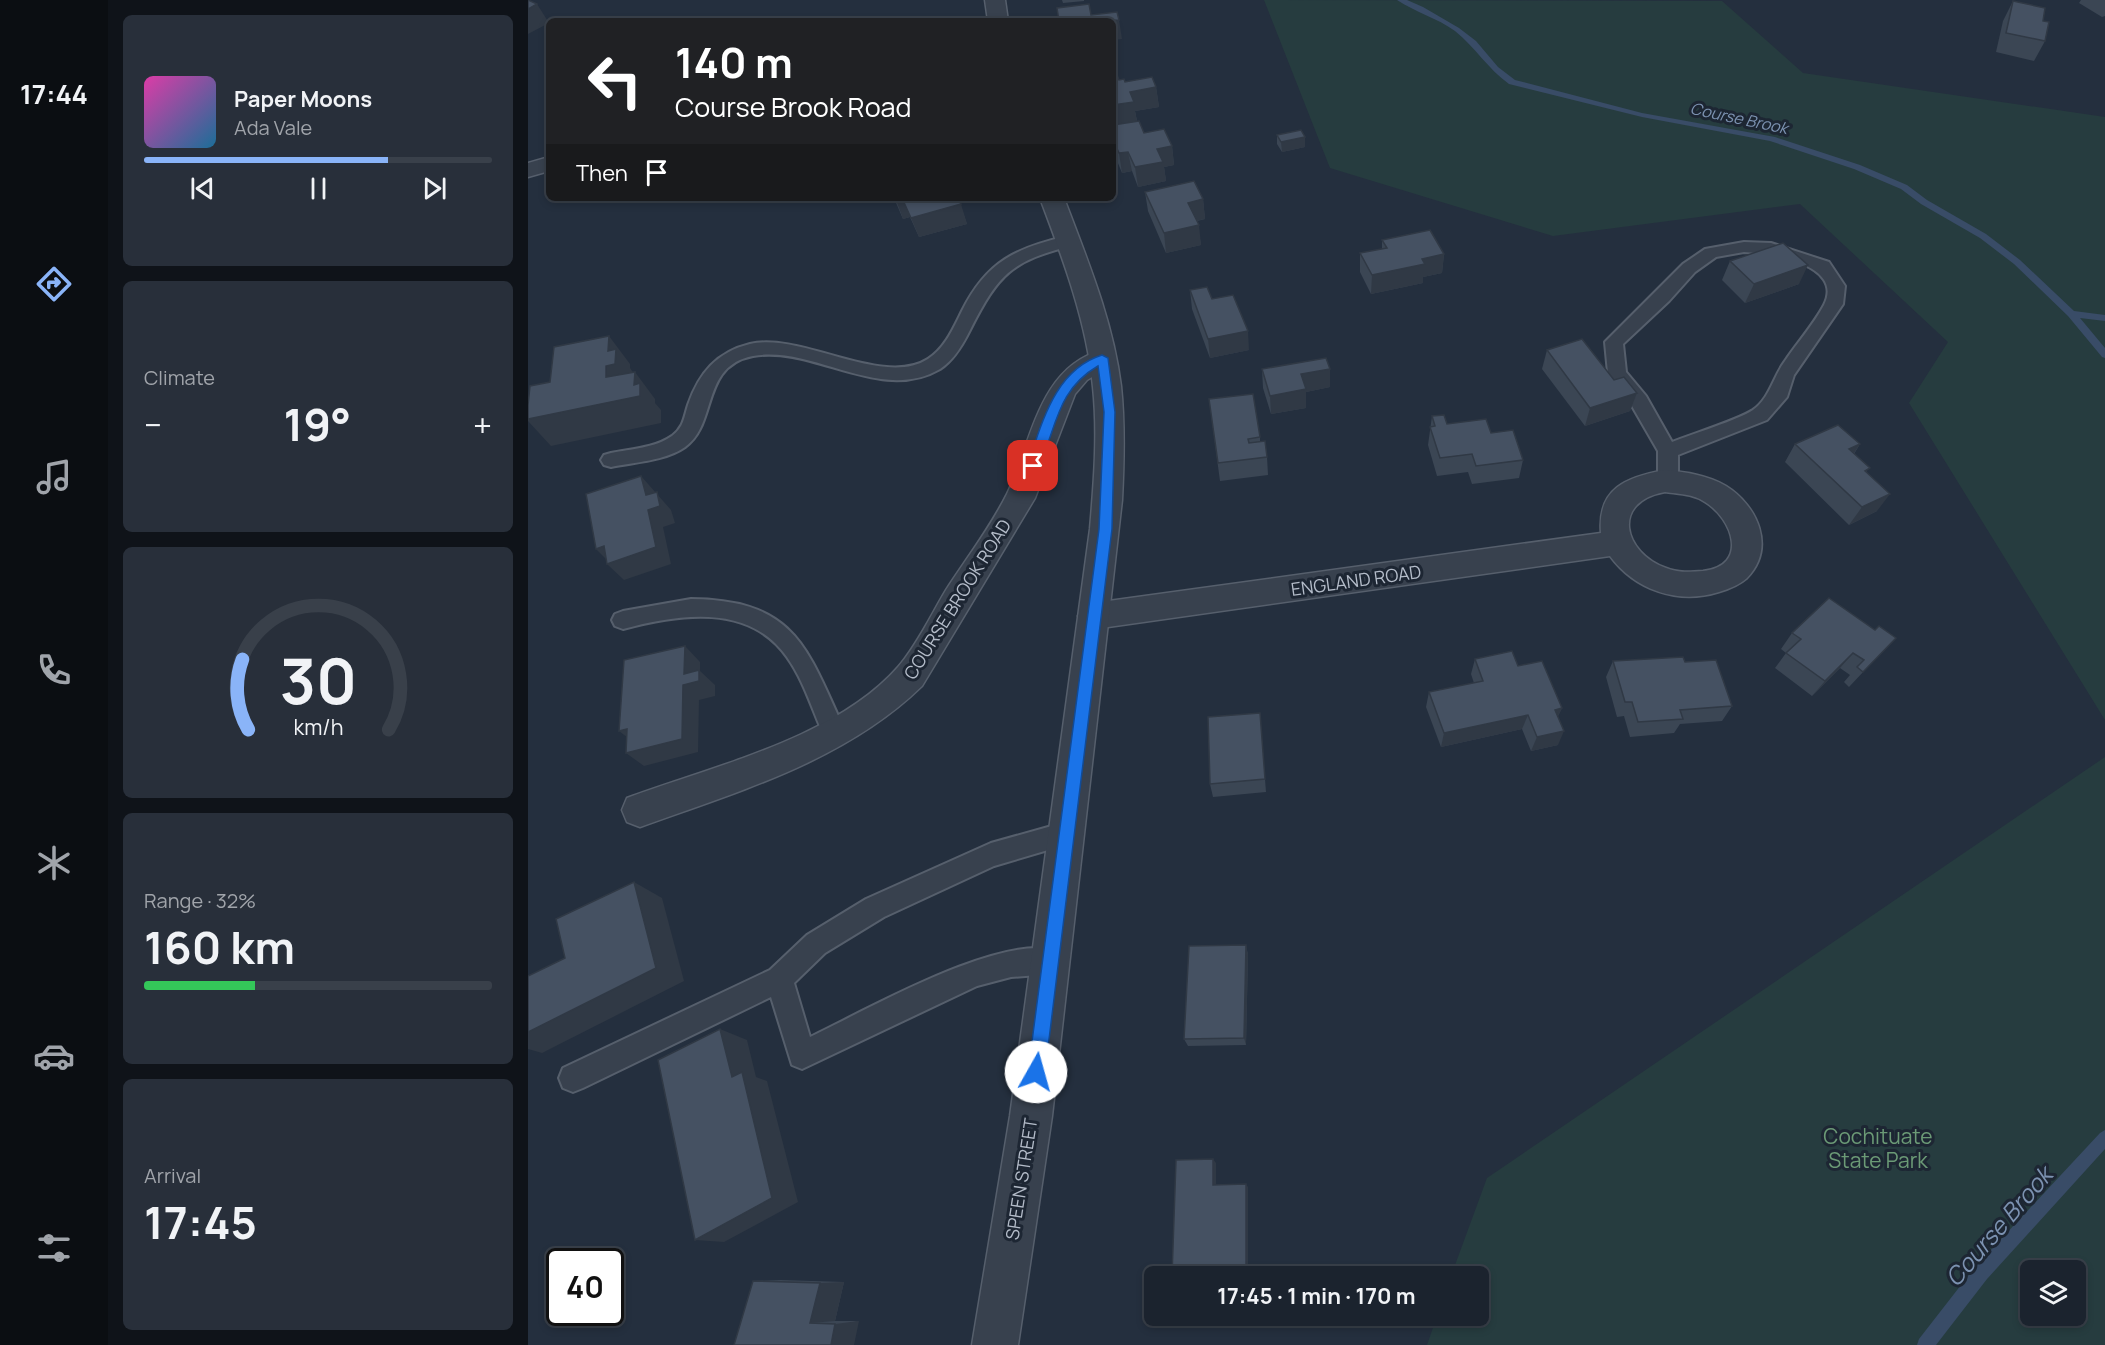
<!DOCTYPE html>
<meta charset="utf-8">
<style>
body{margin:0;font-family:Manrope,sans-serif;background:#282f3a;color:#f1f3f6;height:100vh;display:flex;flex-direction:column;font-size:22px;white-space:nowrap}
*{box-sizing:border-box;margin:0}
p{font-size:20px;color:#a0a4aa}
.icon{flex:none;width:33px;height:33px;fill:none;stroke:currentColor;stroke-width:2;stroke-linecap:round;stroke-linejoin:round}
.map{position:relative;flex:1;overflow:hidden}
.sheet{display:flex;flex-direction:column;gap:15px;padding:15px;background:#0f1319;width:420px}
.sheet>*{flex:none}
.guide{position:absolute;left:18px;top:18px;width:570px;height:183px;border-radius:9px;box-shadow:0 3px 9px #0003,0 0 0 2px #39404a;background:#202124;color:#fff;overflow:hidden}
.controls{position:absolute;left:1492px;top:1260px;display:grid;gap:12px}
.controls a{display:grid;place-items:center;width:66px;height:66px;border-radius:9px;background:#1b232e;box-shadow:0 3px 9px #0003,0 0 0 2px #39404a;font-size:30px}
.speed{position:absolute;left:18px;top:1248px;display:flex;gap:12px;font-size:30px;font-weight:700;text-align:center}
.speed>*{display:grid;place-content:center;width:78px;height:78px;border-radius:50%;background:#1b232e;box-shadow:0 3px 9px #0003,0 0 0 2px #39404a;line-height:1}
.speed .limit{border:3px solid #111;border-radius:9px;background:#fff;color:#111}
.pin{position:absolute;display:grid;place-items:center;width:51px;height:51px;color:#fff;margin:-26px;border-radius:12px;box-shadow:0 3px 9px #0006}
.me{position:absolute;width:66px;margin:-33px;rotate:7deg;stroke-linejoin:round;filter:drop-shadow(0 0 4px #0008)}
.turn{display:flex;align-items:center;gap:21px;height:126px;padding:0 30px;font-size:27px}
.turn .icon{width:78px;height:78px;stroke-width:2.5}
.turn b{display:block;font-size:42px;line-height:51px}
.then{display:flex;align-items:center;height:57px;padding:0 30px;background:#0003;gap:12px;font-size:22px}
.big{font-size:45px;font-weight:700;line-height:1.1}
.sheet .widget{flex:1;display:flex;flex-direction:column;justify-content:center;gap:9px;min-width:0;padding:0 21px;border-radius:9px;background:#282f3a}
.sheet .dial{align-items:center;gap:0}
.dial svg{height:156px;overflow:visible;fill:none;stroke:#39404a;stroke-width:7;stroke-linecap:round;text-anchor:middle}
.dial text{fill:#f1f3f6;stroke:none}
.song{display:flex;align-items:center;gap:18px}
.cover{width:72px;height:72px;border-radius:9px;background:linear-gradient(135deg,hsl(320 70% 55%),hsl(200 70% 35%))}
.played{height:6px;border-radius:3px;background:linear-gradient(90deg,#8ab4f8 70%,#39404a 70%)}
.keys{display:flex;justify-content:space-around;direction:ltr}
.heat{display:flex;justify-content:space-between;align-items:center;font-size:33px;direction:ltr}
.charge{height:9px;border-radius:4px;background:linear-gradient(90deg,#34c759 32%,#39404a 0)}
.trip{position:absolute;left:616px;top:1266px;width:345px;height:60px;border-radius:9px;background:#1b232e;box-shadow:0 3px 9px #0003,0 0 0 2px #39404a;font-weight:700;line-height:60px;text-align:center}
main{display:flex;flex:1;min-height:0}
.tabs{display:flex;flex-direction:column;width:108px;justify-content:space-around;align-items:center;background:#0b0e12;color:#a0a4aa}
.tabs .icon{width:42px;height:42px}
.tabs .on{color:#8ab4f8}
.tabs b{font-size:27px;color:#f1f3f6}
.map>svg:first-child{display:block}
</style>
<main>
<nav class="tabs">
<b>17:44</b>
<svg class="icon on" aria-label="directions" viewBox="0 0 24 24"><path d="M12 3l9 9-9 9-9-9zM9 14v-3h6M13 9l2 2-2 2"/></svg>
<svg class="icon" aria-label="music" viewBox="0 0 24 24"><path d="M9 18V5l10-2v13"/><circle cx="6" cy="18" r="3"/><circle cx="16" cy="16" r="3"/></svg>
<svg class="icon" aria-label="phone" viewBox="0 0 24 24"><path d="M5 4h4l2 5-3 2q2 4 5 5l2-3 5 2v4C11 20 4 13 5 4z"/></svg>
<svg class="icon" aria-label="climate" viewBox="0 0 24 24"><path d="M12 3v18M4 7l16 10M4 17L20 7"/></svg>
<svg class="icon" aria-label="car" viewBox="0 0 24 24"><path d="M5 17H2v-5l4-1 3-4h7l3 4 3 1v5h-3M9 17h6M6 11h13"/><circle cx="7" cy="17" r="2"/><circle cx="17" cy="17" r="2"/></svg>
<svg class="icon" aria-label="filters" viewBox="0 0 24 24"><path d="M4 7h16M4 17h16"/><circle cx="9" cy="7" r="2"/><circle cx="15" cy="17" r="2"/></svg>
</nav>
<section class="sheet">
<div class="widget">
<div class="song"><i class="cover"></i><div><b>Paper Moons</b><p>Ada Vale</p></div></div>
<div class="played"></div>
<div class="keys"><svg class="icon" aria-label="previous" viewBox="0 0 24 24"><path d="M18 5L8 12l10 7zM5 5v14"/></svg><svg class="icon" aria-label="pause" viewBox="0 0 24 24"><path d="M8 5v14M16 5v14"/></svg><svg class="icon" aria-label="next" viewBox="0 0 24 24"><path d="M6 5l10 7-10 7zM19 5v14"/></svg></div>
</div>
<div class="widget"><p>Climate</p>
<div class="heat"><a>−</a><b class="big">19°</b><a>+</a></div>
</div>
<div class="widget dial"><svg viewBox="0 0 100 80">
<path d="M14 69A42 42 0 1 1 86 69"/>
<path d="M14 69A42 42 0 0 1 11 33" stroke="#8ab4f8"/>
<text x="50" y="56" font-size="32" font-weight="700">30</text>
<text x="50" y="72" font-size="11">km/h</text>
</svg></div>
<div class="widget"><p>Range · 32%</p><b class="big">160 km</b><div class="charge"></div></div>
<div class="widget"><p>Arrival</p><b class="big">17:45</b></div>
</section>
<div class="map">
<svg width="1577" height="1345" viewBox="0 0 1577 1345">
<rect width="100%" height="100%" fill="#242f3e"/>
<g fill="#263c3f" fill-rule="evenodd">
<path d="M736 0 1194 1 1275 73 1577 117V720L1381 403 1420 342 1272 204 1025 236 802 168Z"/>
<path d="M1577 757V1345H899L909 1316H951V1276H923L959 1178ZM1503 1270H1548V1316H1503Z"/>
</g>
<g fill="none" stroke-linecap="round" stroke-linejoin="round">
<g fill="#394c67" fill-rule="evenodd">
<path d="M869 0H879L895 7 931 28 948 41 970 67 987 80 1114 113 1247 137 1332 165 1379 185 1399 200 1458 234 1492 260 1546 311 1577 315V321L1552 318 1577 348V358L1574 357 1540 316 1486 264 1452 238 1393 204 1373 189 1326 169 1242 141 1114 117 981 84C960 69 947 47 927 31 909 18 887 12 869 0Z"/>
<path d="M1577 1130V1149L1459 1279 1408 1345H1389L1391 1339 1447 1267 1572 1133Z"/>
</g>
<g stroke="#565f6c" stroke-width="4">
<g id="service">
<path d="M540 236 546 237 548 241 546 245C483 261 471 273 442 330 435 344 426 360 412 369 352 404 286 345 225 356 172 366 190 424 157 447 137 461 107 462 83 467L76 465 73 460 76 455 83 453C103 449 127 448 144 436 156 427 156 417 160 405 171 373 189 352 222 344 274 332 355 388 400 359 417 348 425 329 434 311 459 261 488 248 540 236Z"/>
<path d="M1216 242 1243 243 1301 262 1317 286 1315 304 1266 375 1259 397 1239 420 1150 455V481L1147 486 1140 489 1133 486 1130 481V451L1104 406 1080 373 1077 342 1155 264 1177 249ZM1216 252C1241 253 1317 264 1296 305 1286 324 1269 343 1257 361 1245 377 1242 398 1225 410 1210 420 1164 434 1144 442L1118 396 1098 372 1095 344 1141 301 1167 272 1188 257Z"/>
<path d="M163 599C269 600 279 649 318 733L314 740 306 743 298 740C285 713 277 682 259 657 221 603 151 614 95 629L87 626 84 620 87 614 95 611Z"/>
<path d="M538 822 547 826 550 834 547 842 466 866 356 917 297 953 266 983 282 1037C335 1012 479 929 532 952L536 961 532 970 523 974 483 977 449 986 274 1069 264 1065 243 997 55 1088 45 1092 35 1088 31 1078 35 1068 242 970 279 935 338 899 463 843Z"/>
</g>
</g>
<g stroke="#565f6c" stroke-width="3">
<g id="minor">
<path d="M21 157V171L0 177V163Z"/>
<path d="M574 350 583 352 587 359 583 366 559 380 547 394 507 498 394 686C317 761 211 791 112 827L99 822 94 810 99 798C185 766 308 738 370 667 389 645 403 615 418 590 438 559 462 528 479 494 504 442 510 368 574 350Z"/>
<path d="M1137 470C1157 472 1180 475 1198 486 1230 506 1248 548 1219 578 1211 585 1201 589 1191 592 1150 605 1107 590 1082 556L566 629 555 625 550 616 555 607 566 603 1073 533C1069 488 1099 477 1137 470ZM1137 492C1151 494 1165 494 1177 502 1205 519 1221 566 1175 571 1163 572 1150 573 1138 568 1096 553 1082 502 1137 492Z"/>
</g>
</g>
<g stroke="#565f6c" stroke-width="3">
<g id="tertiary">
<path d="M457 0H477L480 21H460Z"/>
<path d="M512 198H536C559 259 585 321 593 386 597 424 596 462 594 500L524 1116 490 1345H444L482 1116 562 529C566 482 570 434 565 387 559 322 535 259 512 198Z"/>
</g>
</g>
<use href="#service" fill="#38414e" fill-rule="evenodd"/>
<use href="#minor" fill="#38414e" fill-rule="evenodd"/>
<use href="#tertiary" fill="#38414e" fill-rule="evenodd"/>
</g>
<g fill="#3b4654">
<path d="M534 0H556V1L535 3Z"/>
<path d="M1553 0H1577V16L1574 17 1551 3Z"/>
<path d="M1485 1 1517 41 1506 61 1468 52 1475 21Z"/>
<path d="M591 80 628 87 631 107 607 111 609 121 616 133 644 146 646 165 636 167 638 181 610 187 604 171 594 173 585 151V125Z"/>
<path d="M749 135 777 147 754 152 749 144Z"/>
<path d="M617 192 675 199 677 219 669 221 673 245 638 253 620 211Z"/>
<path d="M366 198H430L439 224 391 237 382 217 375 219Z"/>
<path d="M854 240 916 254 914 273 895 277V283L843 294 832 272V253L854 249Z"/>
<path d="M1202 261 1271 284 1217 303 1194 280Z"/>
<path d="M662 290 684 299 721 350 682 358 664 309Z"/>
<path d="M1019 350 1086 380 1109 393 1102 411 1057 426 1014 369Z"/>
<path d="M734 369H802V387L778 392V408L743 414 735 388Z"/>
<path d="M681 399 732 437V442L739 457 740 475 692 481Z"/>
<path d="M904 416 919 424 963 433 995 460 991 478 944 484 940 472 909 476 900 445Z"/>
<path d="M1267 444H1332L1326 454 1339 472 1349 511 1321 525 1257 462Z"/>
<path d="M1264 633 1353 653 1321 687 1316 682 1322 675 1312 668 1284 696 1247 668 1258 653 1253 649Z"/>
<path d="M947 659 990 666 1034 708 1030 716V745L1003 751 994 729 913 747 898 707 901 692 946 683 943 674Z"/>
<path d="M1085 661 1157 662 1204 706 1194 721 1152 724 1146 733 1102 737 1096 716 1089 717 1078 677Z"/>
<path d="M733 727 738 792 685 797 682 784Z"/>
<path d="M718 945 720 955 718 1045 660 1046 656 1039Z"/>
<path d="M253 1280 316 1282 307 1321H331L206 1345 225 1281Z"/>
</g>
<g fill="#303945">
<path d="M9 4 21 23 0 34V9Z"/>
<path d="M591 20 594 39 585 40V21H579Z"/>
<path d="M628 87 631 107 607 111 609 121 585 125V105L602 92Z"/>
<path d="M777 137V147L754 152 753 142Z"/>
<path d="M644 146 646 165 636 167 638 181 610 187 607 167 629 149Z"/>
<path d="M600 152 604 171 594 173 591 153Z"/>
<path d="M374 198 382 217 375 219 368 200Z"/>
<path d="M675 199 677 219 662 222 660 203Z"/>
<path d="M433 204 439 224 391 237 383 218Z"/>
<path d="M671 225 673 245 638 253 636 233Z"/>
<path d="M916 254 914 273 895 277V283L843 294 844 275 894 259Z"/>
<path d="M1280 265 1271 284 1217 303 1226 284Z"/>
<path d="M720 331 721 350 682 358 680 339Z"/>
<path d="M81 336 102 364V368L106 374 107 372 127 399V403L133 410V423L23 446 0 421V419L78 377Z"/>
<path d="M802 369V387L778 392V408L743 414 742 396 773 374Z"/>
<path d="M1109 393 1102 411 1057 426 1062 408Z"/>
<path d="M1332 444 1320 462 1321 449Z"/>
<path d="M113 476 143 510 147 523 135 527 143 564 96 580 79 564 82 563 68 549 120 510Z"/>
<path d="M1362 494 1349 511 1321 525 1334 507Z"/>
<path d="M157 646 172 662V671L187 685V696L171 700 170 752 116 766 98 753 156 674Z"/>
<path d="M1325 653 1312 668 1284 696 1297 681Z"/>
<path d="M1034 708 1027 722V710Z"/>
<path d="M1000 715 994 729 913 747 916 733Z"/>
<path d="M99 729 109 745 91 731Z"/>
<path d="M1036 731 1030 745 1003 751 1009 737Z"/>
<path d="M106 882 134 898 156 981 14 1053 0 1049V1032Z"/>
<path d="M718 945 720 955 718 1045 716 1038Z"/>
<path d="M192 1029 219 1040 228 1077 239 1081 270 1202 196 1242 167 1240 204 1077Z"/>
<path d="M685 1159 688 1163V1188L685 1185Z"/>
<path d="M718 1184 720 1187V1276H718Z"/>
<path d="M316 1282 307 1321 282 1323 292 1283Z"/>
<path d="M331 1321 326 1345H303L307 1324Z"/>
</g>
<g fill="#455162" stroke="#303945" stroke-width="1.5">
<path d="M0 0 9 4 0 9Z"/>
<path d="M1485 1 1517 8 1515 21 1521 22 1517 41 1478 33Z"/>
<path d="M561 4 563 15 589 12 591 20 579 21H531L529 8Z"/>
<path d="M585 64 591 80 596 79 597 82 624 77 628 87 602 92 606 102 585 105Z"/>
<path d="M611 121 616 133 636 129 644 146 629 149 635 162 607 167 600 152 591 153 585 140V125Z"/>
<path d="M773 130 777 137 753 142 749 135Z"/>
<path d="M666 181 675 199 660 203 671 225 636 233 617 192Z"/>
<path d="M374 198H430L433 204 383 218Z"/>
<path d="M902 230 916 254 894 259 897 264 844 275 832 253 859 248 854 240Z"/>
<path d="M1255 243 1280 265 1226 284 1202 261Z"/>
<path d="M679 287 684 299 705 295 720 331 680 339 662 290Z"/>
<path d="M81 336 80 351 88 349 87 364 78 366V377L107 372 106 385 112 383V396L0 419V405L2 386 22 382 26 347Z"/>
<path d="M1054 339 1086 380 1096 377 1109 393 1062 408 1019 350Z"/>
<path d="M798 358 802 369 773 374 778 389 742 396 734 369Z"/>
<path d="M725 394 732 437 720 439 721 443 737 441 739 457 690 463 681 399Z"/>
<path d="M916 415 919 424 958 419 963 433 985 430 995 460 948 466 944 454 912 458 902 427 907 426 904 416Z"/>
<path d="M1310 425 1332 444 1321 449 1342 468 1337 471 1362 494 1334 507 1267 444Z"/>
<path d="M113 476 118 495 129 492 132 506 120 510 128 547 79 564 76 546 68 549 58 494Z"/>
<path d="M1301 598 1347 630 1351 626 1368 638 1335 672 1329 667 1336 660 1325 653 1297 681 1258 653 1273 639 1264 633Z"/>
<path d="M157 646 156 674 171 670V681L155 685 154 739 98 753 99 729 91 731 96 660Z"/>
<path d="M984 651 990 666 1014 661 1034 708 1027 710 1036 731 1009 737 1000 715 916 733 901 692 955 681 947 659Z"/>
<path d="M1155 657 1157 662 1188 660 1204 706 1152 710 1155 719 1110 722 1104 702H1097L1085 661Z"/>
<path d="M732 713 737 779 682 784 680 717Z"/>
<path d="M106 882 128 968 0 1032V976L37 958 28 919Z"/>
<path d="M718 945 716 1038 656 1039 661 946Z"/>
<path d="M192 1029 204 1077 214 1072 244 1198 167 1240 130 1060Z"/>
<path d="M685 1159V1185L718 1184V1276H644L648 1160Z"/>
<path d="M225 1281 292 1283 282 1323 307 1324 303 1345H206Z"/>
</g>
<path fill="#1a73e8" stroke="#114b97" stroke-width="1.5" d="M574 355 580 358 587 412 584 529 517 1072 514 1078 508 1080 503 1078 500 1072 571 529 576 412 570 366C527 391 529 430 509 470H501L499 466C514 424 526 370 574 355Z"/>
<g text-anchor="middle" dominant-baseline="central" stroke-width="6" stroke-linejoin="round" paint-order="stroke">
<g font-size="16" font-style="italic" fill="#7c92b1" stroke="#1d2633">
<text transform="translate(1211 118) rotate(12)">Course Brook</text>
</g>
<g font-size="18" fill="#b4bcc9" stroke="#1d2633">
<text transform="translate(828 580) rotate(-8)">ENGLAND ROAD</text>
<text transform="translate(429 599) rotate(-58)">COURSE BROOK ROAD</text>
<text transform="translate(493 1179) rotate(-81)">SPEEN STREET</text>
</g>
<g font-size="21" fill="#6b9a76" stroke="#1d2633">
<text x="1350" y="1136">Cochituate<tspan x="1350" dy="24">State Park</tspan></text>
</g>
<g font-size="24" font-style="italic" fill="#7c92b1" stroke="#1d2633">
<text transform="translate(1470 1226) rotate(-49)">Course Brook</text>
</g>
</g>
</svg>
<div class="controls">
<a><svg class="icon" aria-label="layers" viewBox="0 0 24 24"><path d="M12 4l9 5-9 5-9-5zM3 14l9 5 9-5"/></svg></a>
</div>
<div class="speed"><div class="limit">40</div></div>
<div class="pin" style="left:505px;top:466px;background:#d93025"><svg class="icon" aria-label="arrive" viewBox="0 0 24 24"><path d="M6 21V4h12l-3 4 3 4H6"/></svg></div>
<svg class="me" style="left:508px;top:1072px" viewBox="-20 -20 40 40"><circle r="19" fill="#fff"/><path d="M0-13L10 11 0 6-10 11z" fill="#1a73e8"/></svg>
<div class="trip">17:45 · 1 min · 170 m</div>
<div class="guide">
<div class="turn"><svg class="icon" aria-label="left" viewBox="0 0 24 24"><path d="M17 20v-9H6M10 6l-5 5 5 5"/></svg><div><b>140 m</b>Course Brook Road</div></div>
<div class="then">Then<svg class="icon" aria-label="arrive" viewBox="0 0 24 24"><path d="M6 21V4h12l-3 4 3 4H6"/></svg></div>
</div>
</div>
</main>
